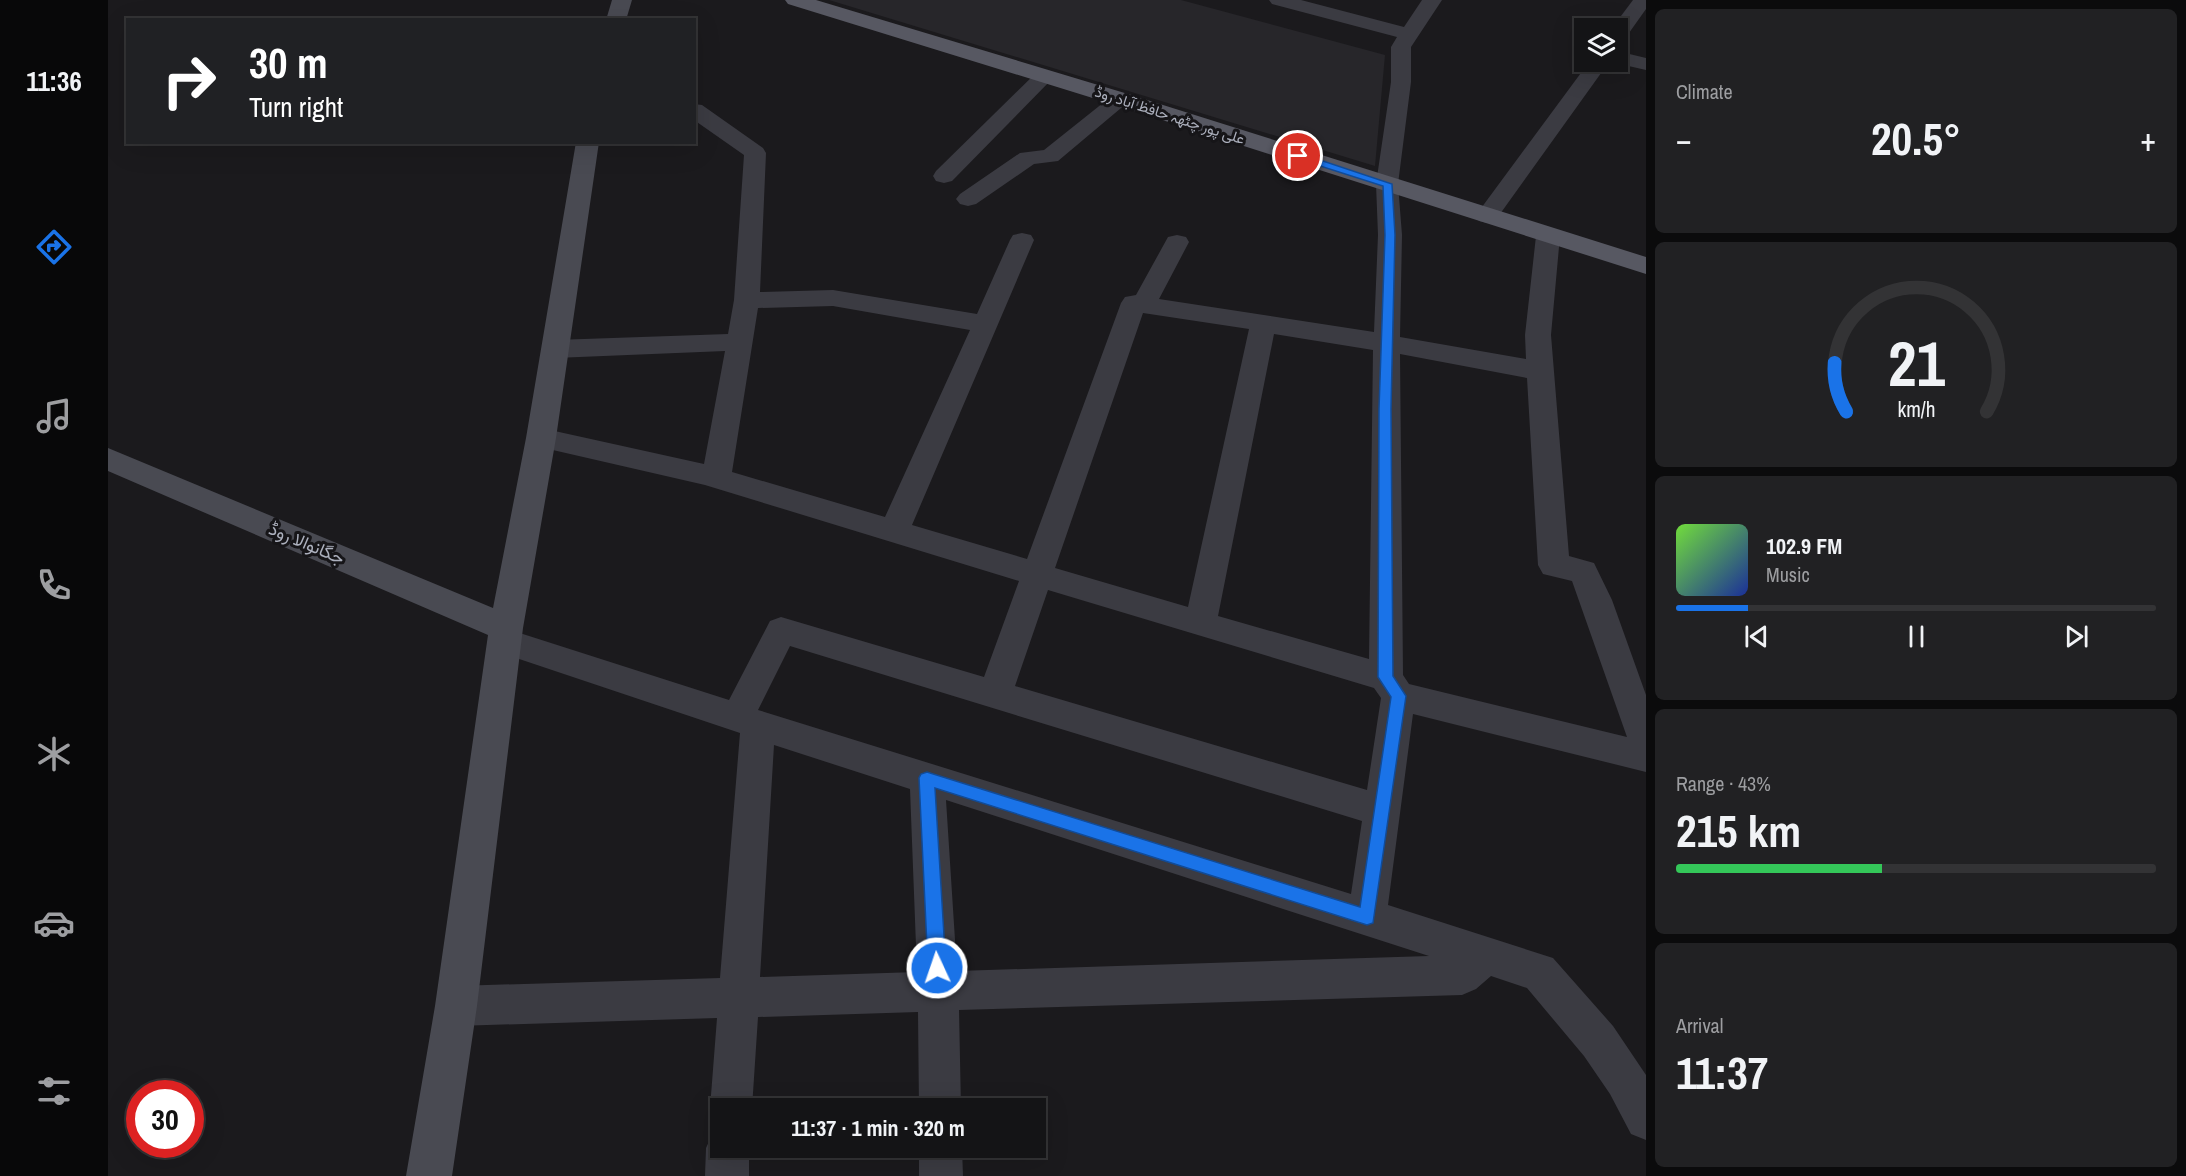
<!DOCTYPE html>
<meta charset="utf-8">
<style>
body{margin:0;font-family:"Archivo Narrow",Vazirmatn,sans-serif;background:#212123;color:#f1f3f6;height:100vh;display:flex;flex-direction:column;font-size:22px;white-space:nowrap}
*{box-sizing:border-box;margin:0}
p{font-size:20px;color:#9d9ea1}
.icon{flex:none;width:33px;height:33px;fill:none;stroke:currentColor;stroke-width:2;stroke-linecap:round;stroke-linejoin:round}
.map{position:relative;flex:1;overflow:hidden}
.panel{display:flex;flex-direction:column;gap:9px;padding:9px;background:#0b0b0c;width:540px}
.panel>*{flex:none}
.top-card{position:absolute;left:18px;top:18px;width:570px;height:126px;border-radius:0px;box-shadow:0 6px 24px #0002,0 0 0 2px #333335;background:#202124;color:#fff;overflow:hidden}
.tools{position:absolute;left:1466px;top:18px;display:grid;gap:12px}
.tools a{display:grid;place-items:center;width:54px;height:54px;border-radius:0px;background:#141416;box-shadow:0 6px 24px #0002,0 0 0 2px #333335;font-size:30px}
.speed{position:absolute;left:18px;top:1080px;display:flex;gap:12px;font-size:30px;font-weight:700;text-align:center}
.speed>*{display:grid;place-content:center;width:78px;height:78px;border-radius:50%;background:#141416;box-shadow:0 6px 24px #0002,0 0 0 2px #333335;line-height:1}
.speed .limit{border:9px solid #d22;background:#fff;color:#111}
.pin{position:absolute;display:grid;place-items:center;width:51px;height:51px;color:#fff;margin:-26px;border:3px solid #fff;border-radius:50%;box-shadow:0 2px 6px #0007}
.me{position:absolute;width:66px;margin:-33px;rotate:357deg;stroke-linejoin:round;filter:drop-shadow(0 0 4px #0008)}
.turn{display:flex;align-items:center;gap:21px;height:126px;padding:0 24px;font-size:27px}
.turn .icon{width:78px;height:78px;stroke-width:2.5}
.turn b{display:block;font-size:42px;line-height:51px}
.big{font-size:45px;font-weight:700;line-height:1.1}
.panel .tile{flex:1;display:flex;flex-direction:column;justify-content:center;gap:9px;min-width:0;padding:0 21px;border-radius:9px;background:#212123}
.panel .dial{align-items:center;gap:0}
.dial svg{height:156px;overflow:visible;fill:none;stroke:#333335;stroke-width:7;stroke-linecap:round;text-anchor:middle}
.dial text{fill:#f1f3f6;stroke:none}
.song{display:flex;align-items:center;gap:18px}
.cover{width:72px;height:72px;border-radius:9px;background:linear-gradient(135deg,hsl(100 70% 55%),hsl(230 70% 35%))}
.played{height:6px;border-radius:3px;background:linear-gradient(90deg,#1a73e8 15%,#333335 15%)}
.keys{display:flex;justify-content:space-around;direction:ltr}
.heat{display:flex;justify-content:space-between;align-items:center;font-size:33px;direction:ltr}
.charge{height:9px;border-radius:4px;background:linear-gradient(90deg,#34c759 43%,#333335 0)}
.trip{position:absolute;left:602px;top:1098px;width:336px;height:60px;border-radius:0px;background:#141416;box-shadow:0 6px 24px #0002,0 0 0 2px #333335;font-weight:700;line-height:60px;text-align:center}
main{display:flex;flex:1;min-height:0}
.tabs{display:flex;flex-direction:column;width:108px;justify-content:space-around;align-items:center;background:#080809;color:#9d9ea1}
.tabs .icon{width:42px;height:42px}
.tabs .current{color:#1a73e8}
.tabs b{font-size:27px;color:#f1f3f6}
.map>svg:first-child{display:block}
</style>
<main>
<nav class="tabs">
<b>11:36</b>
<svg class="icon current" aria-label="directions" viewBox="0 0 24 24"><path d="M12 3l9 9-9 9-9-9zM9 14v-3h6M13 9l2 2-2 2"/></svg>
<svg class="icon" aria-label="music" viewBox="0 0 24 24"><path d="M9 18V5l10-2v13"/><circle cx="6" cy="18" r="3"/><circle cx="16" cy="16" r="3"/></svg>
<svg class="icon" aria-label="phone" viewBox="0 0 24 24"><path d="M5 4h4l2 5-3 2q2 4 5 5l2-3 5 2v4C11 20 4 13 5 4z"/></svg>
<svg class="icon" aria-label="climate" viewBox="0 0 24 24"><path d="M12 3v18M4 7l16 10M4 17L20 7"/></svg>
<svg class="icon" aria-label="car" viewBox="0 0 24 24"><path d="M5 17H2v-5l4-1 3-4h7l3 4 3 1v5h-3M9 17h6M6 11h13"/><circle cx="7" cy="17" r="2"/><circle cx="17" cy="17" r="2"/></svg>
<svg class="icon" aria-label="filters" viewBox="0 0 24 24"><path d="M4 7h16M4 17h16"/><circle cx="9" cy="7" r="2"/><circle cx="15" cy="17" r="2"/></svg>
</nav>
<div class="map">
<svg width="1538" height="1176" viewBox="0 0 1538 1176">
<rect width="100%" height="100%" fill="#1b1a1d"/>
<path fill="#27262a" d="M721 0H1073L1277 55 1267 166Z"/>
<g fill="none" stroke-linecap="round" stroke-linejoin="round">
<g fill="#3b3b42" fill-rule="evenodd">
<path d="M1161 0H1193L1296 27 1314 0H1334L1303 47V82L1290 184 1294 235 1292 337 1418 359 1417 335 1428 236 1431 231 1440 229 1449 231 1452 236 1443 335 1461 556 1486 563 1504 600 1538 695V772L1305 714 1280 905 1445 958 1505 1026 1538 1075V1140L1523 1134 1502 1094 1476 1056 1419 988 1383 976 1368 989 1354 995 851 1010 853 1108H811L810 1012 650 1017 644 1108H612V1125L608 1123 602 1108 609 1018 348 1026 334 1020 328 1006 334 992 348 986 612 978 632 733 384 650 380 641 384 632 396 628 621 700 662 621 673 617 876 677 911 581 597 485 423 445 419 438 423 431 433 428 596 464 617 351 447 358 438 355 434 349 438 343 447 340 620 334 626 300 636 155 586 120V104L594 105 655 148 658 153 652 292 725 290 869 314 902 240 905 235 914 233 923 235 926 240 804 525 919 559 1013 303 1017 297 1028 295 1060 237 1069 235 1078 237 1081 242 1051 299 1266 332 1270 235 1268 184 1283 82V47L1289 37 1164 4ZM725 306 862 330 777 517 624 472 650 308ZM1035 313 1141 329 1080 607 947 568ZM1166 334 1265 350 1261 659 1110 616ZM1292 354 1419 378 1430 565 1435 574 1464 581 1519 737 1301 684 1295 675ZM940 590 1266 688 1273 698 1259 790 907 686ZM682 646 1254 821 1243 894 650 710ZM666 745 802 789 809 972 652 977ZM838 800 1321 956 849 971Z"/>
<path d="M1525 0H1538V9L1516 40 1509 42V28H1504Z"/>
<path d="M1509 51 1538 58V70L1503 62H1509Z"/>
<path d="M1481 62H1501L1387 221 1379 223 1371 221 1367 216 1371 211Z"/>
<path d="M936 70 943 72 946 76 943 80 844 181 836 183 828 181 825 176 828 171 929 72Z"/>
<path d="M1012 93 1019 95 1023 99 1019 103 950 161 926 164 868 204 860 206 852 204 848 199 852 194 912 153 936 150 1005 95Z"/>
<path d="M612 1130V1148H641V1176H597L598 1148 605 1133Z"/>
<path d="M811 1148H854L855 1176H811Z"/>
</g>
<g fill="#494a52" fill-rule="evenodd">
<path d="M504 0H524L518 20H498Z"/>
<path d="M468 142H491L448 438 415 628 369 1006 344 1176H298L327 1006 380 635 0 471V448L385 608 418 438Z"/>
</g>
<path fill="#575862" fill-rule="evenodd" d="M677 0H708L1020 94 1538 257V274L1004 104 680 4Z"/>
</g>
<path fill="#1a73e8" stroke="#114b97" stroke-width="1.5" d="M1187 154H1194L1284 184 1287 235 1283 409 1285 676 1298 696 1265 923 1259 925 827 788 838 968 835 973 829 976 823 973 820 968 811 778 813 774 819 772 1252 907 1283 697 1270 677 1271 409 1277 235 1275 186 1187 158Z"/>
<g text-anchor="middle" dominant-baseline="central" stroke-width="6" stroke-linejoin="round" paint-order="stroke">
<g font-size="15" fill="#acb0bd" stroke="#161518">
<text transform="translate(1062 115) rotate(18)">علی پور چٹھہ حافظ آباد روڈ</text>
</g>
<g font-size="18" fill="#acb0bd" stroke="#161518">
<text transform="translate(199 543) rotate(23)">جگانوالا روڈ</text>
</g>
</g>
</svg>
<div class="tools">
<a><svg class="icon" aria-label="layers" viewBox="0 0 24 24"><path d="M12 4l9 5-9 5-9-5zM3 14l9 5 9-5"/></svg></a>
</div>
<div class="speed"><div class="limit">30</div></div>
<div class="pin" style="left:1190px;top:156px;background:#d93025"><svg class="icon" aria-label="arrive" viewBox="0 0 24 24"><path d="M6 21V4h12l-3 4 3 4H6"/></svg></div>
<svg class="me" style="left:829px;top:968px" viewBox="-20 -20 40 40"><circle r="17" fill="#1a73e8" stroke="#fff" stroke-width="3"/><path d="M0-11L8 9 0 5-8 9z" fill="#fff"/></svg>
<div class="trip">11:37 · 1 min · 320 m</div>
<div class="top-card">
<div class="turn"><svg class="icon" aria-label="right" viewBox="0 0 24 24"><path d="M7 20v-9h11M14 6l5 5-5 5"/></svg><div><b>30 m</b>Turn right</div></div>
</div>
</div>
<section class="panel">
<div class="tile"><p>Climate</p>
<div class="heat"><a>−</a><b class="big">20.5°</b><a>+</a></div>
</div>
<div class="tile dial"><svg viewBox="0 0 100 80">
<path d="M14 69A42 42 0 1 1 86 69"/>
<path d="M14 69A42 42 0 0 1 8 44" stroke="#1a73e8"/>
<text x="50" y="56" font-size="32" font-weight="700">21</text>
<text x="50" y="72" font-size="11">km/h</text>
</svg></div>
<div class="tile">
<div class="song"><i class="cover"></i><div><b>102.9 FM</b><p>Music</p></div></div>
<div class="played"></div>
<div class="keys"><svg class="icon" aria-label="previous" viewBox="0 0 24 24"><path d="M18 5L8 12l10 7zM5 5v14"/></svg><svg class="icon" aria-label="pause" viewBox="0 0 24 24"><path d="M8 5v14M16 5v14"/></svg><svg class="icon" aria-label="next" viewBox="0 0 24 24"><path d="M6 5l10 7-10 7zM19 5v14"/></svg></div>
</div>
<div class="tile"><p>Range · 43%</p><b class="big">215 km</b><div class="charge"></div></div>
<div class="tile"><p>Arrival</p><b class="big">11:37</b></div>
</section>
</main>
